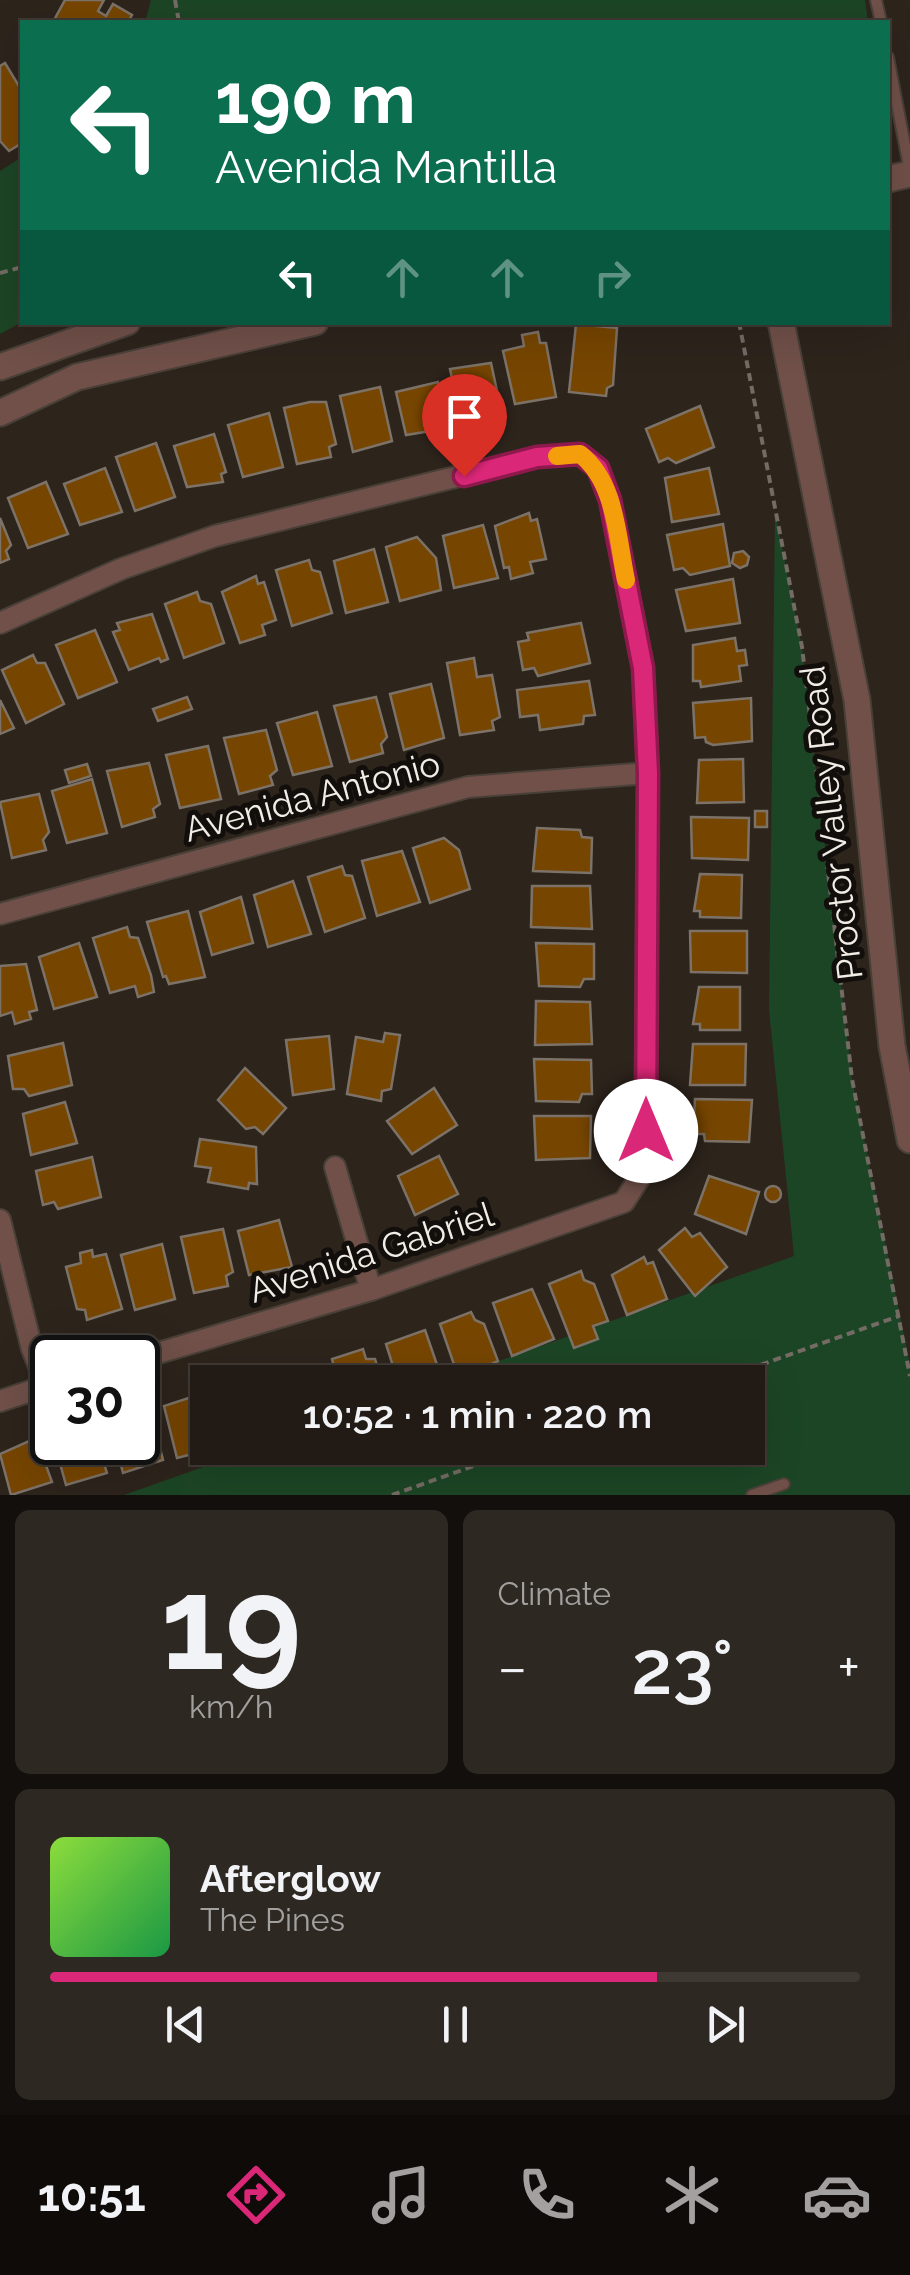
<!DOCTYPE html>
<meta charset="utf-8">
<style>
body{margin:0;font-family:Raleway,sans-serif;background:#2e2822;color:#f1f3f6;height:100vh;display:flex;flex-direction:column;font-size:38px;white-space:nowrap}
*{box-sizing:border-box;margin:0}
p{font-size:32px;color:#a2a1a0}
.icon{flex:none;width:55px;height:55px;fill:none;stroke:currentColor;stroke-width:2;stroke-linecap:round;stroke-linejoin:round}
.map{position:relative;height:1495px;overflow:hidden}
.side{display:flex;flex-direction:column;gap:15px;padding:15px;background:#130f0c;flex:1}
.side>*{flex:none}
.top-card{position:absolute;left:20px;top:20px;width:870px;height:305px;border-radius:0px;box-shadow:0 10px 40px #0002,0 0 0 2px #3f3934;background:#0b6e4f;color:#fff;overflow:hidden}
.speed{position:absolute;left:30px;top:1335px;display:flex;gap:20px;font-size:50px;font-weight:700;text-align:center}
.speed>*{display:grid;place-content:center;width:130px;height:130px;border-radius:50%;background:#221b15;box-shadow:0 10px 40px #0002,0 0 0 2px #3f3934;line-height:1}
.speed .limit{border:5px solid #111;border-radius:15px;background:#fff;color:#111}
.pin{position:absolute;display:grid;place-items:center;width:85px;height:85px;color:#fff;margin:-102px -42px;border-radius:50% 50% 50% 0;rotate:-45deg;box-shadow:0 0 10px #0007}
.pin .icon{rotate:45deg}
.me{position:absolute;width:110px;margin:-55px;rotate:0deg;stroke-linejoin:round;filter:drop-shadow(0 0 8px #0008)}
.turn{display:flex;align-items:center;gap:35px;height:210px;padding:0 30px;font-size:45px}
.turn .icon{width:130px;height:130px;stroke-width:2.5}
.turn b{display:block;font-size:70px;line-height:85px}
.lanes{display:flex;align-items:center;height:95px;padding:0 30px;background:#0003;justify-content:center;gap:50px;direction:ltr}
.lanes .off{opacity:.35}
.big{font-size:75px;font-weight:600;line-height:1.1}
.side .card{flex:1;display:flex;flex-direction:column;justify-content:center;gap:15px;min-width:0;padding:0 35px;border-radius:15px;background:#2e2822}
.side .dial{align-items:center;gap:0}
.dial b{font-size:130px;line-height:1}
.song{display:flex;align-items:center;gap:30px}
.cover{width:120px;height:120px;border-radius:15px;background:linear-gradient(135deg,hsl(90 70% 55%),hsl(140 70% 35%))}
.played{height:10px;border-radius:5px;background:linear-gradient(90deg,#db2777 75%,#3f3934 75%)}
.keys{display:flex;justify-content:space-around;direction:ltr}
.heat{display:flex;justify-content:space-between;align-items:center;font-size:55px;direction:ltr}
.side .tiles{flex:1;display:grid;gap:15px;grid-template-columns:1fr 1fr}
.card:last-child{grid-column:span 2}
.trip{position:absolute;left:190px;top:1365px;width:575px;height:100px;border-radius:0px;background:#221b15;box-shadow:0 10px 40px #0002,0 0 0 2px #3f3934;font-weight:600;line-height:100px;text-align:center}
.tabs{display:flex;height:160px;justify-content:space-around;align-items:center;background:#0e0b08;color:#a2a1a0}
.tabs .icon{width:70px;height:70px}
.tabs .active{color:#db2777}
.tabs b{font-size:45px;color:#f1f3f6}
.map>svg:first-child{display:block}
</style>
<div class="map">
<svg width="910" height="1495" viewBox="0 0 910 1495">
<rect width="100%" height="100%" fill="#2d241c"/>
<g fill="#1c4525">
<path d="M151 0H865L868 22H145Z"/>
<path d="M22 157V322L0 334V171Z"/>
<path d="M775 512 802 647 852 1079 910 1365V1495H124L257 1448H748V1382H440L794 1256 769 1010Z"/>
</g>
<g fill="#764500" stroke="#7c7267" stroke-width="2.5">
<path d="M104 0 98 11 106 16 113 4 132 15 128 22H53L65 0Z"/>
<path d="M5 63 22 91V143L9 151 0 141V66Z"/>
<path d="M576 324 617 328 613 385 607 388 606 396 569 392Z"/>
<path d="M538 332 540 343H546L556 397 515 404 503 351 524 346 522 335Z"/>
<path d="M491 363 500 405 494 410 496 420 462 426 450 369Z"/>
<path d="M438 382 449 428 406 435 396 392Z"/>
<path d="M380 387 392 441 353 452 340 396Z"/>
<path d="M310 402H326L336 444 329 447 331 457 297 464 284 408Z"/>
<path d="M700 406 714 447 676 463 668 458 659 462 646 429Z"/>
<path d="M269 413 283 467 243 477 228 425Z"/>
<path d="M214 434 226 472 221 474 223 482 187 487 174 446Z"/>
<path d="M156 443 175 497 135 511 116 457Z"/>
<path d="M105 468 122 512 80 525 64 484Z"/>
<path d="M709 468 719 514 672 522 665 478Z"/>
<path d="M46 482 68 534 28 548 8 498Z"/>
<path d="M529 513 531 521 537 519 546 559 530 562 533 573 511 579 509 567 504 568 495 526Z"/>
<path d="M0 518 11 545 6 551 9 559 0 563Z"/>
<path d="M723 524 730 566 690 575 683 568 674 570 667 535Z"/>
<path d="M483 525 498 578 454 588 443 536Z"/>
<path d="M417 537 436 558 441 590 400 601 386 547Z"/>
<path d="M374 549 388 602 346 613 334 561Z"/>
<path d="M743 551 749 557 747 565 740 568 732 563 734 553Z"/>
<path d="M309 560 312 570 320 572 332 613 292 626 276 570Z"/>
<path d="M256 576 258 584 264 582 276 620 262 625 265 635 240 643 222 592Z"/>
<path d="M733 579 740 623 686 631 676 590Z"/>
<path d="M197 592 200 601 211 604 224 643 184 658 165 604Z"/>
<path d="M152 614 168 659 161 662 159 658 129 670 113 632 120 630 117 623Z"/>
<path d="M581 623 590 663 538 676 534 668 523 670 518 642 529 640 527 633Z"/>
<path d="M95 630 117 682 78 698 56 645Z"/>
<path d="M735 638 737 651 745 650 747 665 739 666 741 681 701 687 700 681H693V645Z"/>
<path d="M33 655 37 663H45L64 704 26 723 2 670Z"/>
<path d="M474 658 477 677 492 675 500 717 492 721 494 730 460 735 447 663Z"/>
<path d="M589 681 595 715 584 716 583 724 540 730 538 715 520 717 517 690Z"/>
<path d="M431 684 444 738 404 750 390 694Z"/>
<path d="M187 697 192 709 158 721 153 709Z"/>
<path d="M376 697 387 737 381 744 383 753 350 762 334 706Z"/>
<path d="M751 698 752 741 713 745 706 742 705 737 695 738 693 703Z"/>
<path d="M0 700 14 728 0 734Z"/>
<path d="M317 712 332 766 293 775 277 723Z"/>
<path d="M266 730 277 770 270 776 273 785 239 794 224 738Z"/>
<path d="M208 746 221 799 180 808 166 755Z"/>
<path d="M743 759 744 802 697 803 699 760Z"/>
<path d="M149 763 160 804 153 809 155 817 122 827 107 771Z"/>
<path d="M87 764 91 776 69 783 65 770Z"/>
<path d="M92 779 107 833 67 843 52 791Z"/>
<path d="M39 794 49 832 43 840 46 850 12 858 0 802Z"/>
<rect x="755" y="811" width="12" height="16"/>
<path d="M691 817 749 818 748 860 692 858Z"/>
<path d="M537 828 580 830 582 837 592 838 591 873 533 871Z"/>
<path d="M444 838 459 850 470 889 430 903 413 848Z"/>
<path d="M402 851 420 902 377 916 362 861Z"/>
<path d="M342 866 345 875 352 876 365 918 325 932 308 877Z"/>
<path d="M700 874 742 875 741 918 700 917V911H694Z"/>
<path d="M293 881 311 934 268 947 254 895Z"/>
<path d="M532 886H590L592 929 531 927Z"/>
<path d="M241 897 253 943 212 955 200 912Z"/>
<path d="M188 911 205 977 169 984 166 976 163 977 147 922Z"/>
<path d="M127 927 130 937 138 938 151 975 154 992 138 997 135 986 110 993 93 938Z"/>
<path d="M690 931H747V973L691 972Z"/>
<path d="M79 943 97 997 54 1009 39 957Z"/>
<path d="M536 943 594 944V979H584L580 987 539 986Z"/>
<path d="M26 964 37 1010 29 1012 31 1019 15 1024 12 1012 0 1016V966Z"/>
<path d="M699 987H740V1030H700V1024H693Z"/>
<path d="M536 1001 590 1002 592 1044 535 1045Z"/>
<path d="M385 1033 400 1035 391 1089 382 1091 381 1101 347 1094 356 1037 383 1042Z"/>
<path d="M329 1036 334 1089 293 1095 286 1040Z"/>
<path d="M63 1043 72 1085 29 1096 24 1089H13L8 1056Z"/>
<path d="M693 1044H746L745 1085H690Z"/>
<path d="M534 1059 591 1060 592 1094H582L579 1102 536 1101Z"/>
<path d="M245 1068 286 1108 263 1134 255 1127 246 1129 218 1100Z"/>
<path d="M434 1088 457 1125 412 1154 387 1121Z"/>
<path d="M695 1099 752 1100 749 1142 705 1141 704 1134H693Z"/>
<path d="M65 1102 77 1143 31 1155 23 1114Z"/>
<path d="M534 1116H591L590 1158 536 1160Z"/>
<path d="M200 1139 256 1147 257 1184 249 1183 248 1189 208 1182 211 1168 195 1166Z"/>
<path d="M439 1156 458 1194 415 1215 398 1176Z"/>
<path d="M92 1157 101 1197 58 1209 54 1202 43 1205 36 1171Z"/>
<path d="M709 1176 759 1192 746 1234 695 1214Z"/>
<circle cx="773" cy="1194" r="8"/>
<path d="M279 1220 292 1267 249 1275 238 1231Z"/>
<path d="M685 1228 692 1237 700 1233 727 1267 695 1296 659 1250Z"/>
<path d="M223 1229 233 1272 226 1276 228 1286 194 1293 181 1237Z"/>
<path d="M162 1244 175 1299 135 1310 121 1255Z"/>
<path d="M92 1250 93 1257 106 1254 122 1309 87 1320 85 1310 77 1309 66 1267 81 1263 80 1253Z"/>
<path d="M644 1257 647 1264 653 1262 667 1299 627 1315 612 1275Z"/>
<path d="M581 1271 584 1280 594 1284 608 1321 593 1326 598 1339 574 1348 549 1284Z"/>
<path d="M532 1289 554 1339 512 1356 493 1303Z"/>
<path d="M471 1312 475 1320 484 1324 498 1361 459 1379 440 1324Z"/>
<path d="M425 1330 443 1382H398L386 1344Z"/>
<path d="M363 1349 366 1359H375L382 1382H338L332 1359Z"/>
<path d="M312 1365 314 1372 319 1371 322 1382H278Z"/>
<path d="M204 1393 208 1448H216L177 1458 164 1406Z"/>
<path d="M142 1407 144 1418 152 1417 163 1460 123 1473 115 1442H138V1408Z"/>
<path d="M36 1438 52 1482 11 1495 0 1454Z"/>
<path d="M54 1442H97L107 1473 66 1485Z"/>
</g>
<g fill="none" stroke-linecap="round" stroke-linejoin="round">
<g stroke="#494038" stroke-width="14">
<g id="service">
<path d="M876 0 881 22"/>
<path d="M888 57 910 172"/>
<path d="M752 1495 784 1484"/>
</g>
</g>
<g stroke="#494038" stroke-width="24">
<g id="minor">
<path d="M0 623 121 569 215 536 537 457 581 454 598 468 610 500 643 668 648 773 645 1169 624 1202 371 1290 138 1359"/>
<path d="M0 914 468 787 648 773"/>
<path d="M335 1167 371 1290"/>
<path d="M0 1220 32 1349 47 1386"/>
<path d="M0 1401 52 1384"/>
</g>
</g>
<g stroke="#494038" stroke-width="29">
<g id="tertiary">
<path d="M888 179 910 174"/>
<path d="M781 322 857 700 892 1046 910 1140"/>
<path d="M0 367 127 322"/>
<path d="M0 413 77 377 315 322"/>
</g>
</g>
<g stroke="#736b64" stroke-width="4" stroke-dasharray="8 5" stroke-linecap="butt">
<path d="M175 0 179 22"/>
<path d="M0 273 22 267"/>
<path d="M739 322 802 647 852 1079 910 1376"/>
<path d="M712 1382 899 1316"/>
<path d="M392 1495 524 1448"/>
</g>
<use href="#service" stroke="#705049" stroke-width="10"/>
<use href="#minor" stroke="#705049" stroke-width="20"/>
<use href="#tertiary" stroke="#705049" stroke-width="25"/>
</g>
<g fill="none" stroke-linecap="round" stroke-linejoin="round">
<g stroke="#8e194d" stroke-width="25">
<path id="route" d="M464 476 537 457 580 454 598 468 610 500 643 668 648 773 646 1131"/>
</g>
<use href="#route" stroke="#db2777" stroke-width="18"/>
<path stroke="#f59e0b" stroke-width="18" d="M557 456 580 454C616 482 617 537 626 580"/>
</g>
<g text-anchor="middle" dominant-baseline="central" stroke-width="10" stroke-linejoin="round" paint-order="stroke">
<g font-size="35" fill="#f2ece6" stroke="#120e0b">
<text transform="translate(312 796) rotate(-15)">Avenida Antonio</text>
<text transform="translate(831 823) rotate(-97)">Proctor Valley Road</text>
<text transform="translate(371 1252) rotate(-18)">Avenida Gabriel</text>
</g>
</g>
</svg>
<div class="speed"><div class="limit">30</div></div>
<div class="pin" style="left:464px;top:476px;background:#d93025"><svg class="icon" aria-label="arrive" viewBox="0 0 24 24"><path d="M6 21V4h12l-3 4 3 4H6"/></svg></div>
<svg class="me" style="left:646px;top:1131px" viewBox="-20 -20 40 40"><circle r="19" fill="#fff"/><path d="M0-13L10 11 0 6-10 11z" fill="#db2777"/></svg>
<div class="trip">10:52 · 1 min · 220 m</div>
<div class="top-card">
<div class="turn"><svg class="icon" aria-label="left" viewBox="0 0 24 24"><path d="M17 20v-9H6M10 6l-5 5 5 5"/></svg><div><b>190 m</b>Avenida Mantilla</div></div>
<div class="lanes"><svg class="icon" aria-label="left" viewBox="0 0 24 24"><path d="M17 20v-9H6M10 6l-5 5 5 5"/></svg><svg class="icon off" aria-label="ahead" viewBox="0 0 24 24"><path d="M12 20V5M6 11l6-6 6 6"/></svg><svg class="icon off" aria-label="ahead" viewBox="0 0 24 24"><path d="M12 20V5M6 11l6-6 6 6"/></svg><svg class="icon off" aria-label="right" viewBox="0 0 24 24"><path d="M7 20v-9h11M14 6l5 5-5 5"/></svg></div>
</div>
</div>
<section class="side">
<div class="tiles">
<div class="card dial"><b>19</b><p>km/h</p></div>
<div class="card"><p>Climate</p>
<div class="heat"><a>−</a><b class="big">23°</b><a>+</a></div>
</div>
<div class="card">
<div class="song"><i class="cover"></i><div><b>Afterglow</b><p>The Pines</p></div></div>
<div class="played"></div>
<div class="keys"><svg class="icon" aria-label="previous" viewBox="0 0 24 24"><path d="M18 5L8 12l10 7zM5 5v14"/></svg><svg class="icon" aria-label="pause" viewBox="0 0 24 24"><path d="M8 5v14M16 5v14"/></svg><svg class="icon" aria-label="next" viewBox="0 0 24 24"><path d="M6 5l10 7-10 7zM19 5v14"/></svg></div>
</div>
</div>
</section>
<nav class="tabs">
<b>10:51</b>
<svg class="icon active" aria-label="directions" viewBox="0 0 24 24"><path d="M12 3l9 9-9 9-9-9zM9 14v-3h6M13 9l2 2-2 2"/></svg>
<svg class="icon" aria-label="music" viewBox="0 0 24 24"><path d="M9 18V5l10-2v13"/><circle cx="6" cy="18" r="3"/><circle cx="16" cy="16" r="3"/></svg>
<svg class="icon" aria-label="phone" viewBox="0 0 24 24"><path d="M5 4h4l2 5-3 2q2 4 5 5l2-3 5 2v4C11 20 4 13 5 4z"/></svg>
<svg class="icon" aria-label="climate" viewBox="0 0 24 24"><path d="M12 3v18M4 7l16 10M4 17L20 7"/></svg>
<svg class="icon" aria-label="car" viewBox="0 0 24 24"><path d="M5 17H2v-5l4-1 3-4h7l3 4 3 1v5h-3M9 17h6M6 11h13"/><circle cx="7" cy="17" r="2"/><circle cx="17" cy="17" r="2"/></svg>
</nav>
